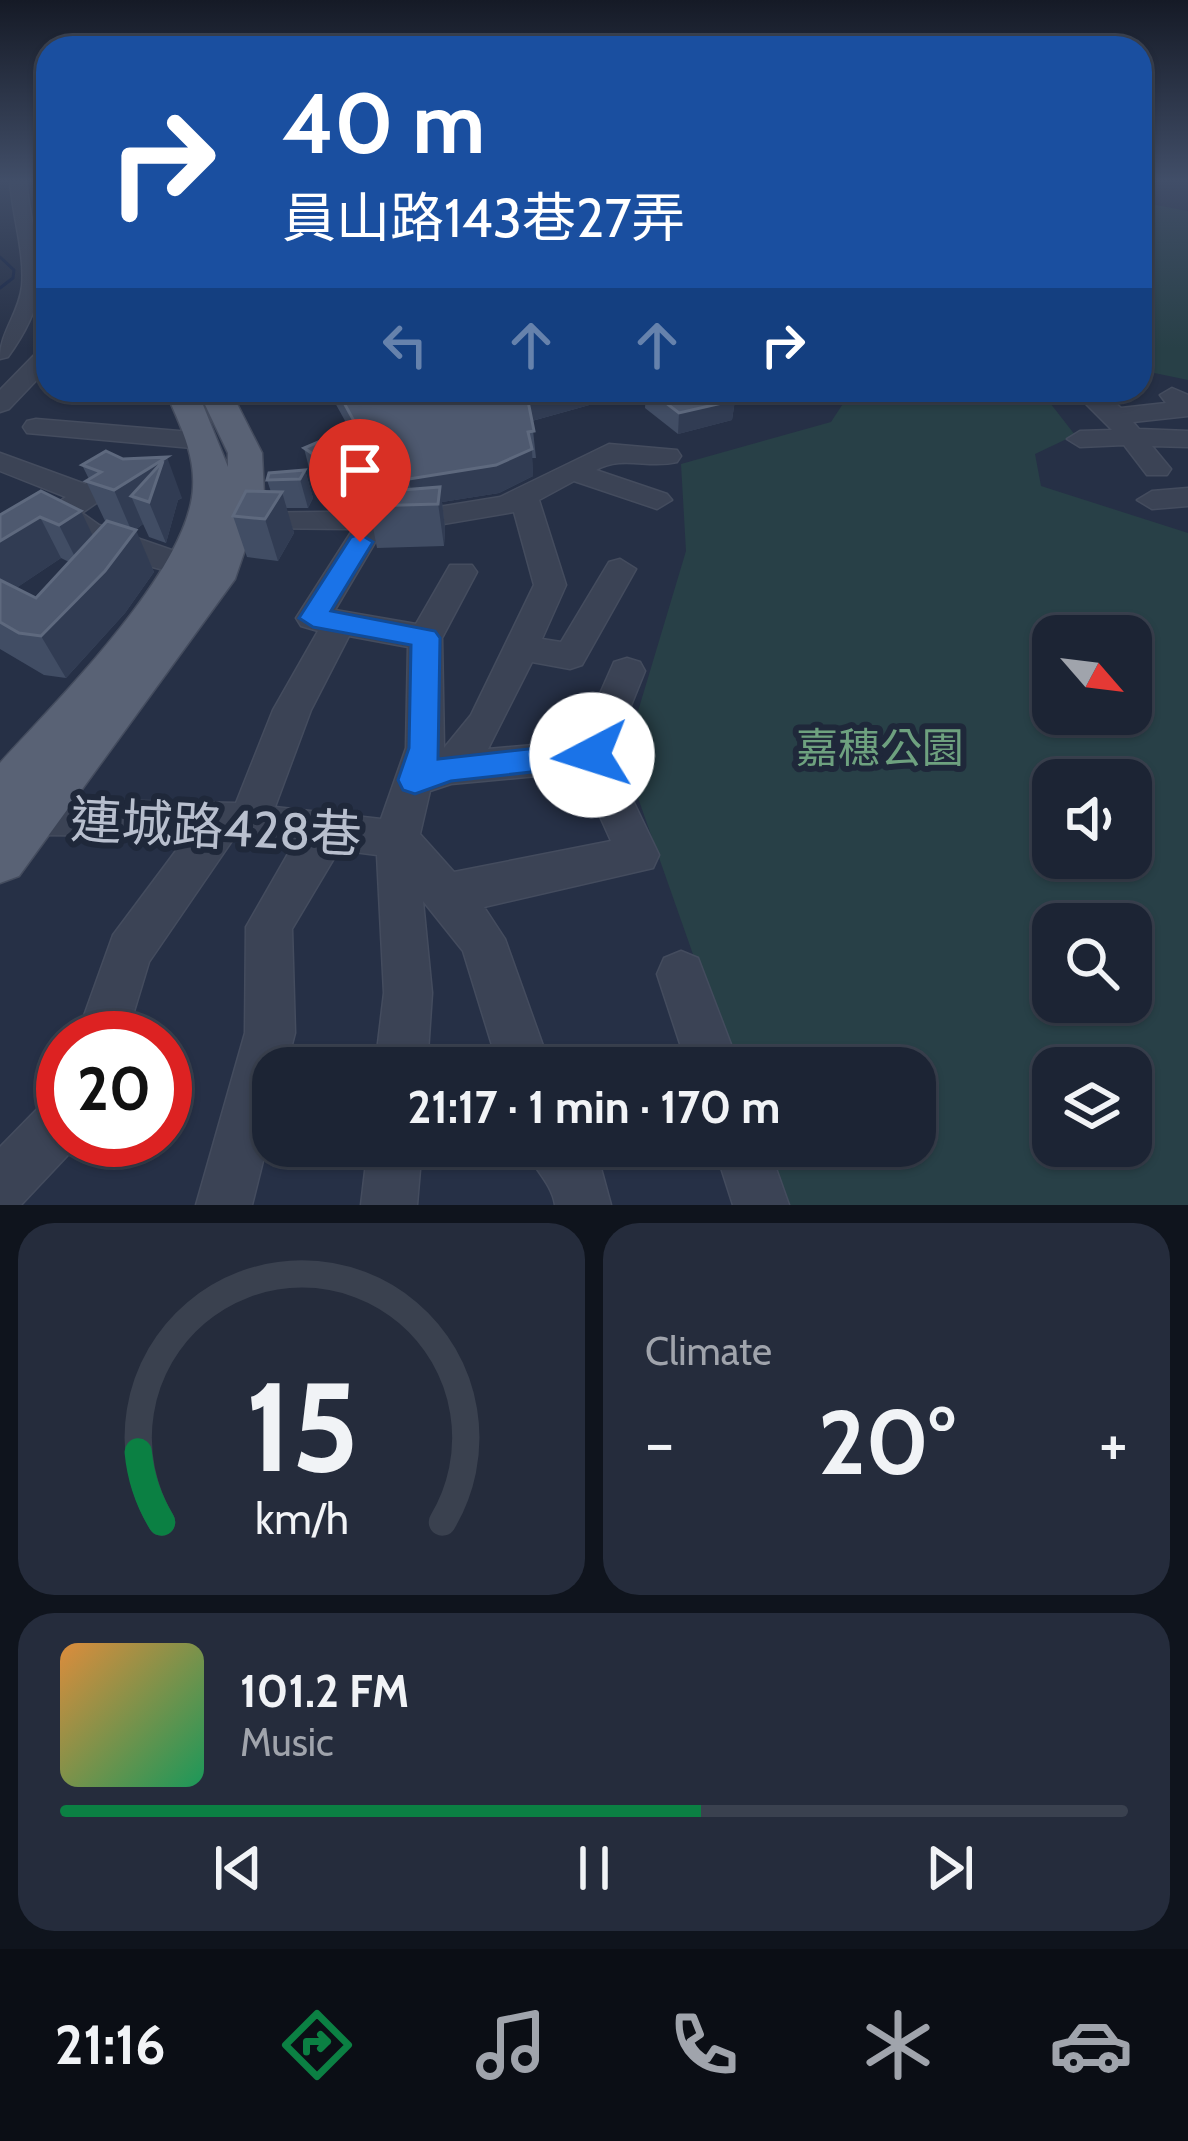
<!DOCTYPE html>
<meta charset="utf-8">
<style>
body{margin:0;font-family:Cabin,"Noto Sans TC",sans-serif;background:#252c3c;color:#f1f3f6;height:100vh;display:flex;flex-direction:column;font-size:45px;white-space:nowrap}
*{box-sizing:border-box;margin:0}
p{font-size:39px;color:#a0a4ac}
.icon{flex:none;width:66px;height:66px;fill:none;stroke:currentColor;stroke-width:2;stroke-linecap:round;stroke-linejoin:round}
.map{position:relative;height:1205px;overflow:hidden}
.panel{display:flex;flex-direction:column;gap:18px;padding:18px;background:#0f141d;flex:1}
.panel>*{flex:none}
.guide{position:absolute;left:36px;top:36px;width:1116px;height:366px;border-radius:36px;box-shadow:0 3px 9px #0004,0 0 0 3px #3a414f;background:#1a4fa0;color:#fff;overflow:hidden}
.needle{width:78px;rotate:118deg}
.controls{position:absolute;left:1032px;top:615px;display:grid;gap:24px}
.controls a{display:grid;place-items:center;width:120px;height:120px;border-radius:24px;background:#1c2434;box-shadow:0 3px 9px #0004,0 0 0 3px #3a414f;font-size:60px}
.speed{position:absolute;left:36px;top:1011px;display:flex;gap:24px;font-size:60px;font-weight:700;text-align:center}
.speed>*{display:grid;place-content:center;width:156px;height:156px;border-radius:50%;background:#1c2434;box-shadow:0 3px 9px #0004,0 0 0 3px #3a414f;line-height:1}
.speed .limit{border:18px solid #d22;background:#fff;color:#111}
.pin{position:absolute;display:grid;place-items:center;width:102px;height:102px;color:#fff;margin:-123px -51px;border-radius:50% 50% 50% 0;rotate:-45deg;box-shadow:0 0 12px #0007}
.pin .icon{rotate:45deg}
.me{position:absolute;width:132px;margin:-66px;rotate:265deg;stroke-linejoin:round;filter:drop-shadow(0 0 9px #0008)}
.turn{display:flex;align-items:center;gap:42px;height:252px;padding:0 48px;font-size:54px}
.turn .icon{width:156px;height:156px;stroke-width:2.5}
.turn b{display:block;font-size:84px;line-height:102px}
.lanes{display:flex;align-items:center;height:114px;padding:0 48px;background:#0003;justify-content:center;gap:60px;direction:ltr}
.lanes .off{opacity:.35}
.big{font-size:90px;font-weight:800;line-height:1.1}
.panel .tile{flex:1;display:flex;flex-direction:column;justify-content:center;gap:18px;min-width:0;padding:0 42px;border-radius:36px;background:#252c3c}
.panel .dial{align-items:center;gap:0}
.dial svg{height:312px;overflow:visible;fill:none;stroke:#3a414f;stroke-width:7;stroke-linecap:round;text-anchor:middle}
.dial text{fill:#f1f3f6;stroke:none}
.song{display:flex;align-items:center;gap:36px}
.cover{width:144px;height:144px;border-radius:18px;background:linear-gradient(135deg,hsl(30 70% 55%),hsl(150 70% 35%))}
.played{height:12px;border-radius:6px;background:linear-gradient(90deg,#0b8043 60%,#3a414f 60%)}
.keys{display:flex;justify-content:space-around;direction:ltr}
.heat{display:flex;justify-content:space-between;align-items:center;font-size:66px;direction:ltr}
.panel .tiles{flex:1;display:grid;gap:18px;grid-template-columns:1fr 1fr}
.tile:last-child{grid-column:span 2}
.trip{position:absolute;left:252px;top:1047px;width:684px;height:120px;border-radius:36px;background:#1c2434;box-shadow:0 3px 9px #0004,0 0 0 3px #3a414f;font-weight:800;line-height:120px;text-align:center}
.menu{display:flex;height:192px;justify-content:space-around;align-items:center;background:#0b0e15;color:#a0a4ac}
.menu .icon{width:84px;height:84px}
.menu .on{color:#0b8043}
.menu b{font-size:54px;color:#f1f3f6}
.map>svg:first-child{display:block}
</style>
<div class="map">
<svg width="1188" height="1205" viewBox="0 0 1188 1205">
<rect width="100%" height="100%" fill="#263046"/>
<g fill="#284047" fill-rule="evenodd">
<path d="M1140 202 1188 211V380L1140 370Z"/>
<path d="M852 390H1040L1075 435 1035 454 1041 486 1188 533V1205H781L760 1146H915V1068H733L624 758 686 551 681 464 831 422ZM1053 636H1131V714H1053ZM1053 780H1131V858H1053ZM1053 924H1131V1002H1053ZM1053 1068H1131V1146H1053Z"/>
</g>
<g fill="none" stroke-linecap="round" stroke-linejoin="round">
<g stroke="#172545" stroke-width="3">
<path d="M33 180 48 231"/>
<path d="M0 257 14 270 13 278 0 288"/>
</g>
<g stroke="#444c5e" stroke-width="3">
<g id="minor">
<path d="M10 180H26C34 261 61 283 8 357L0 359C0 331 19 314 22 286 25 252 12 215 10 180Z"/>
<path d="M48 347V368L9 409 0 412V390L40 349Z"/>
<path d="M1172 388 1188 395V416L1133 422 1139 429 1188 431V447L1152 446 1171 469 1167 475H1147L1124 445 1080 447 1067 439 1080 431 1112 430 1072 390H1099L1121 408 1166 403 1160 395Z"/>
<path d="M36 419 203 433 216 441 203 449 27 433 23 427 27 421Z"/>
<path d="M609 444 677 450 681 456 677 462C648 469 623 455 596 470L667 494 672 500 657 509 574 481 539 500 566 585 542 639 561 642 609 562 620 559 636 569 582 665 570 669 532 662 488 749 579 741 614 662 627 658 640 662 645 671 611 755 659 855 653 868 484 907 505 939 551 1068H499L463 951 423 901 432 993 427 1068H375L384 993 377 855 339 850 292 929 295 1033 286 1068H273V1121L252 1205H196L245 1033 246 927 293 845 234 838 149 962 126 1038H76L113 935 187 836 33 835 18 829 12 817 18 805 33 799 236 803 273 710 318 631 301 626 296 618 353 529 248 528 237 525 233 519 237 513 414 511 500 497ZM514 512 534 585 471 715 444 748 442 638 477 572 472 565H450L416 624 335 610 383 529H414ZM349 636 408 647 406 748 381 819 275 807 311 710ZM580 772 611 841 454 872 420 834 430 791 451 784Z"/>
<path d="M0 453 85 484 118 462H138L142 468 138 474 82 513 99 525 195 558 200 565 195 572C169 579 84 544 62 527L0 565V541L66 497 0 471Z"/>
<path d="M1188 488V506L1152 509 1137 500 1152 491Z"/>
<path d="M681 951 698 958 740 1068H688L657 974 664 958Z"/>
<path d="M63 1094V1140H82L21 1205H0V1147L44 1102Z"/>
<path d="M368 1146H422L417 1205H361Z"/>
<path d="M523 1146H585L599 1161 611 1205H555C552 1183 532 1167 523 1146Z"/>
<path d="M714 1146H768L789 1205H733Z"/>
</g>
</g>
<g stroke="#444c5e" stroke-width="3">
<path id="major" d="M165 390H197L228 467V453L198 390H230L262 453 264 494 235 579 19 876 0 883V763C55 702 190 570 193 487 195 452 178 421 165 390Z"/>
</g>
<use href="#minor" fill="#3b4355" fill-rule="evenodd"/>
<use href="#major" fill="#596275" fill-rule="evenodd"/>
</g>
<g fill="#414d64" fill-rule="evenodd">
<path d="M317 390H416L422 397 446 392 444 390H629V394L532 421 536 458H532L533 476 499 493 442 502 445 528 444 546 377 548 369 507H358L311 476 304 448 353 459 354 437 334 401 322 404Z"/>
<path d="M646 390H720L735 400 732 420 678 434 645 408Z"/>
<path d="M82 465 182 498 178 500 166 543 149 537 143 524 135 530 154 572 125 613 66 678 44 675 0 649V515L41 491 93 537 106 523 86 481 89 479ZM61 558 69 562 36 598 16 588Z"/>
<path d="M305 470 313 498 308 508H286L294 533 278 561 247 557 233 516 271 492 267 480Z"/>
</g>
<g fill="#313c53">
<path d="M94 390H117L97 395Z"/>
<path d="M319 390H331L334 401 322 404Z"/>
<path d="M549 390H629V394L528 422 527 396Z"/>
<path d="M735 400 732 420 678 434 679 413Z"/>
<path d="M532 449 533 476 499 493 442 502 445 528 444 546 438 503 413 505 409 479Z"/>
<path d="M167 457 182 498 178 500 166 543 149 502 131 496 143 524 132 532 114 490Z"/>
<path d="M305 470 313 498 308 508 300 479Z"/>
<path d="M282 492 294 533 278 561 265 519Z"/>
<path d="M81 511 101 553 80 567 59 525Z"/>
<path d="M40 517 61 558 0 599V541Z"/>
<path d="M136 530 154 572 125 613 66 678 41 636Z"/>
</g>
<g fill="#4e596f" stroke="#5e697e" stroke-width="3">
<path d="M337 390H416L422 397 457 390H533L536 393 535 390H549L527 396 534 431 528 432 532 449 496 465 409 479 351 480 304 448 323 440 353 459 354 421Z"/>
<path d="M649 390H720L735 400 679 413Z"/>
<path d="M106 451 123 459 167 457 114 490 86 481 101 472 82 465Z"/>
<path d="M163 461 149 502 131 496Z"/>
<path d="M305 470 300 479 267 480 269 473Z"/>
<path d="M440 487 438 504 368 506 377 492Z"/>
<path d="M41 491 81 511 59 525 40 517 0 541V515Z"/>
<path d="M246 491 282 492 265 519 233 516Z"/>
<path d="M107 521 136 530 105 571 41 636 19 633 0 622V580L36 598Z"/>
</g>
<linearGradient id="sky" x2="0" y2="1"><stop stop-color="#151a26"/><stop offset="0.52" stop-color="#414e68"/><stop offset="1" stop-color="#414e68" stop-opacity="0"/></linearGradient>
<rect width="1188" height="348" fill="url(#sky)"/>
<path fill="#1a73e8" stroke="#114b97" stroke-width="3" d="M360 534 373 542 331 611 435 631 440 638 438 759 592 742 603 746 608 755 603 764 451 781 415 794 403 790 398 780 409 748 411 645 313 627 299 618 351 537Z"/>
<g text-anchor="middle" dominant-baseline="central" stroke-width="12" stroke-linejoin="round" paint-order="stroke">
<g font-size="42" fill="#6ea17f" stroke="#1f283a">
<text x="880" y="748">嘉穗公園</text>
</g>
<g font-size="51" fill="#b8bfce" stroke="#1f283a">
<text transform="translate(216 827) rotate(3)">連城路428巷</text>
</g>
</g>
</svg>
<div class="controls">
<a><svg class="needle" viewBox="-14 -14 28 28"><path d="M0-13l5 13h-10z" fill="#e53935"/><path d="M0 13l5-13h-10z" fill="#a0a4ac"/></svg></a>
<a><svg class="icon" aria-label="sound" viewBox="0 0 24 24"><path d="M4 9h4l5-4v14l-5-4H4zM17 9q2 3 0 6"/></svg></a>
<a><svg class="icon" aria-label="search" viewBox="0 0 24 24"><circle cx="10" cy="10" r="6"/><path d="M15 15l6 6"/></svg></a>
<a><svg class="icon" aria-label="layers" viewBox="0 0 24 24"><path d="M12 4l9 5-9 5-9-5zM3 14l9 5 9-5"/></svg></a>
</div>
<div class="speed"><div class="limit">20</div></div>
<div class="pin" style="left:360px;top:542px;background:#d93025"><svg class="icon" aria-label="arrive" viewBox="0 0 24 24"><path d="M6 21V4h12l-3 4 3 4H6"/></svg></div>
<svg class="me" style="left:592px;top:755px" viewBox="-20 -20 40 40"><circle r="19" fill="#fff"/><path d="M0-13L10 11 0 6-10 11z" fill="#1a73e8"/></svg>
<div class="trip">21:17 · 1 min · 170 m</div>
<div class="guide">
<div class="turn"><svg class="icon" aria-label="right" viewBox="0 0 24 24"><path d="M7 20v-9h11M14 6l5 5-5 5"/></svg><div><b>40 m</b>員山路143巷27弄</div></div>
<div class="lanes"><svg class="icon off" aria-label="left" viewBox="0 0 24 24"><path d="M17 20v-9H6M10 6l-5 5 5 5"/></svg><svg class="icon off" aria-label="ahead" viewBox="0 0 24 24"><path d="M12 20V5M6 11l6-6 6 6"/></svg><svg class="icon off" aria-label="ahead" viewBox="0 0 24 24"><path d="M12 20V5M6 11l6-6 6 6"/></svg><svg class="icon" aria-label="right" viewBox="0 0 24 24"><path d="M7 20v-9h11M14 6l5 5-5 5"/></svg></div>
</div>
</div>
<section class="panel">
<div class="tiles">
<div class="tile dial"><svg viewBox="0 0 100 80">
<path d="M14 69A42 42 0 1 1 86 69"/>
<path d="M14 69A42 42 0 0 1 8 51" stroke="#0b8043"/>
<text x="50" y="56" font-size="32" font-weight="700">15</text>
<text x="50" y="72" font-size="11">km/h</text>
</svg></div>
<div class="tile"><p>Climate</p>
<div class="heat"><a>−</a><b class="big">20°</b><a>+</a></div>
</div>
<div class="tile">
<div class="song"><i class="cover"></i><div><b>101.2 FM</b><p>Music</p></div></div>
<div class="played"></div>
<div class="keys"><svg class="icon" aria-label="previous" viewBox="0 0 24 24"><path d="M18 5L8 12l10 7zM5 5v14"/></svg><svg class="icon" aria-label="pause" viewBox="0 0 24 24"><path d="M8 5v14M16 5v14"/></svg><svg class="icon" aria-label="next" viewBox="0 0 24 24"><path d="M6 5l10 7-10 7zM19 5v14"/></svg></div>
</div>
</div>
</section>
<nav class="menu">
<b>21:16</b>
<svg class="icon on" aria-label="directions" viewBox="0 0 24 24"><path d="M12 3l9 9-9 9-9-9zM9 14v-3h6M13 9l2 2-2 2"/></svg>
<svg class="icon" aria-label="music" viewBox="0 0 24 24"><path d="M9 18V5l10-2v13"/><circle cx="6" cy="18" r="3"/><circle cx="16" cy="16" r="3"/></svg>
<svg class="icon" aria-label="phone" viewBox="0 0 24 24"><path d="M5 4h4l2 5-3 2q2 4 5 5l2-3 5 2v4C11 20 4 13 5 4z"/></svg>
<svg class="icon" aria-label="climate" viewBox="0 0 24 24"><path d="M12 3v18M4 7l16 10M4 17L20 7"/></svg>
<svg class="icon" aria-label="car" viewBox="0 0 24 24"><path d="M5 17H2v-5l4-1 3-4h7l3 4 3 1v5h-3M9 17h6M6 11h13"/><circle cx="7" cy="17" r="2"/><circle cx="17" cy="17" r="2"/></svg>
</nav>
